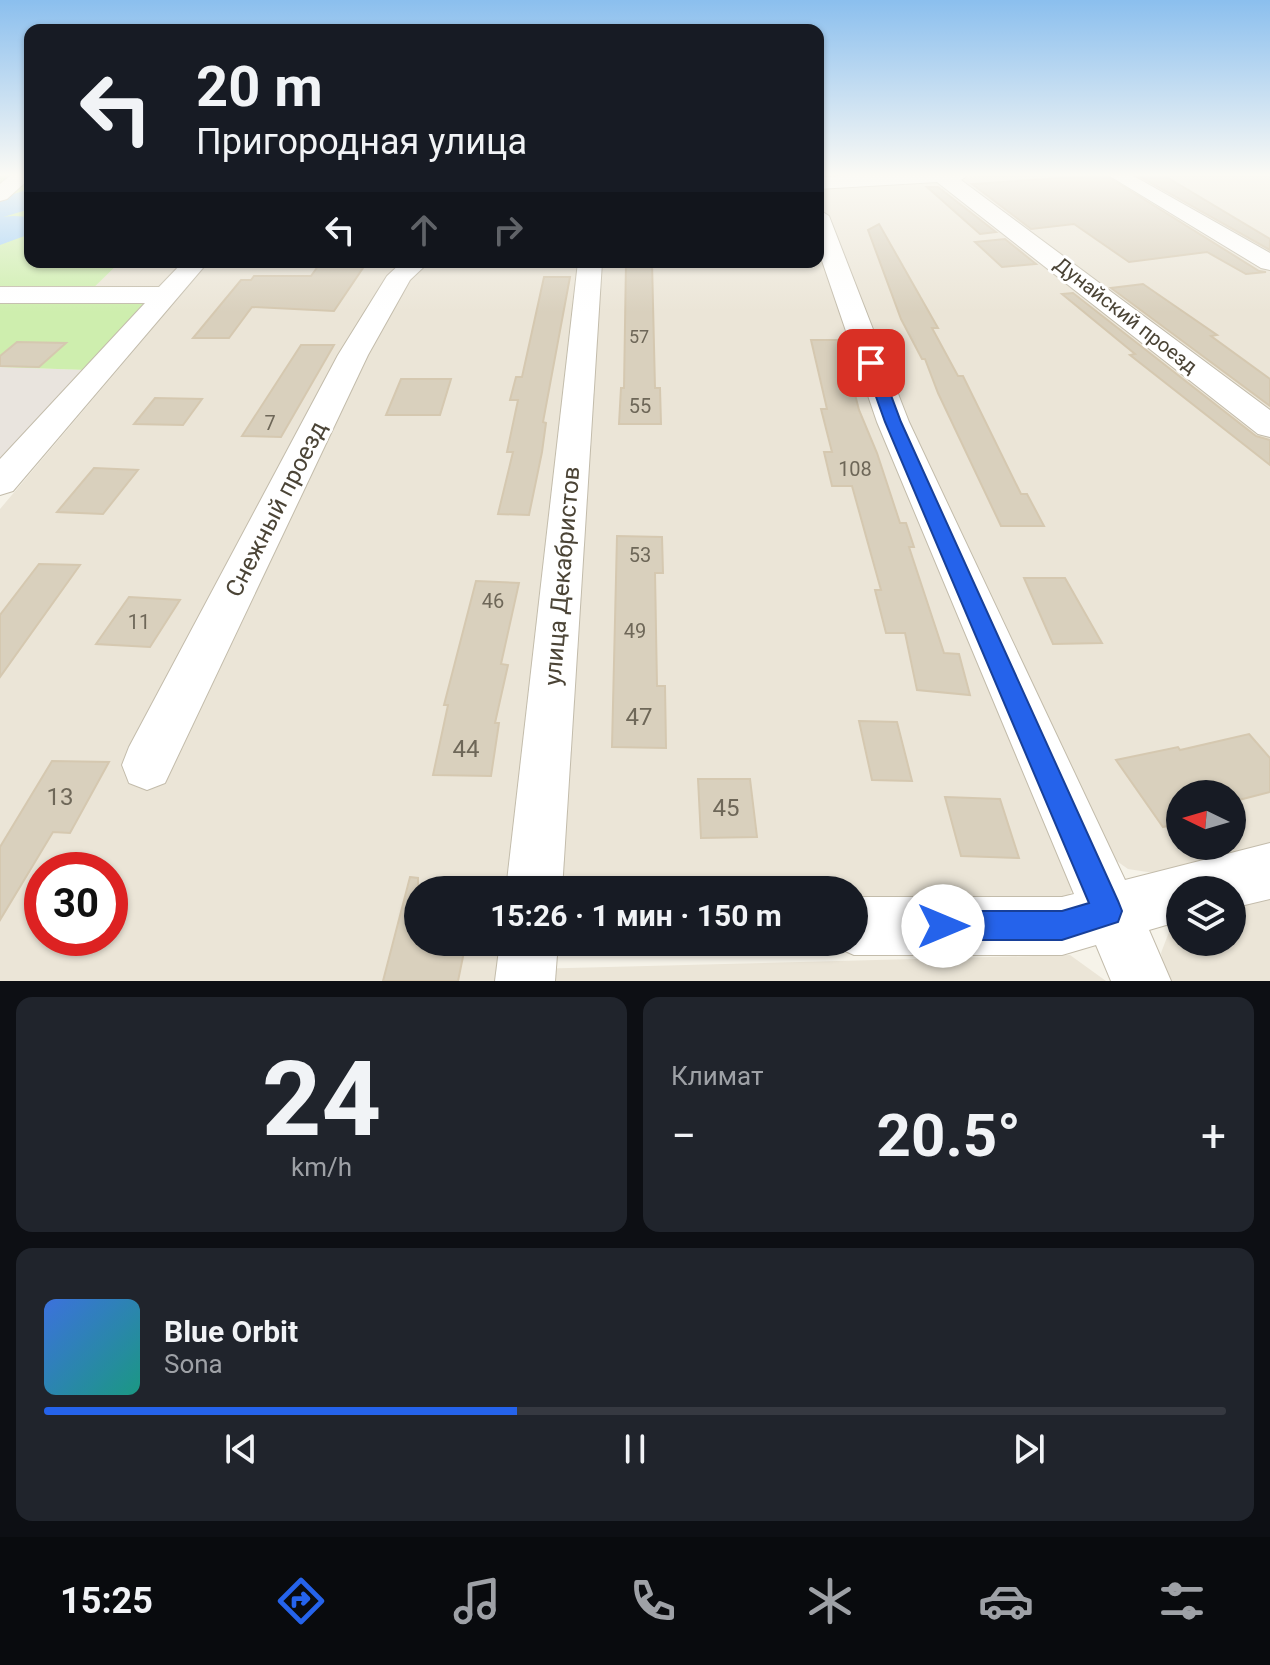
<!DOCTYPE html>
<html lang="ru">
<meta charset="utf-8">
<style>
body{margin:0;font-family:Roboto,sans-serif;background:#20242c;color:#f1f3f6;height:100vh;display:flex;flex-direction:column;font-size:30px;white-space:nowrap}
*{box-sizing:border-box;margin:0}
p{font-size:26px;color:#9ea1a6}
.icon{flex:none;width:44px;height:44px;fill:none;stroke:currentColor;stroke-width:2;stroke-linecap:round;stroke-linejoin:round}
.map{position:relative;height:981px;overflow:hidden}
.side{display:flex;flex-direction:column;gap:16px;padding:16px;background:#0d0f14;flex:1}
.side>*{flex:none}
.guide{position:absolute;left:24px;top:24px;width:800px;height:244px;border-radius:16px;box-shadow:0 2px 6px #0004;background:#171b24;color:#f1f3f6;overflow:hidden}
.needle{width:52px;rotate:275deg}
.controls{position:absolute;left:1166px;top:780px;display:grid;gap:16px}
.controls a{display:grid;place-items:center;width:80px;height:80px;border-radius:50%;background:#171b24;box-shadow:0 2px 6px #0004;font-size:40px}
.speed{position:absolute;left:24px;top:852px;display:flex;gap:16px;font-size:40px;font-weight:700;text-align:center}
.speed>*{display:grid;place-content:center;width:104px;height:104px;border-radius:50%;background:#171b24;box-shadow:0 2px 6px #0004;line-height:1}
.speed .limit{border:12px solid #d22;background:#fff;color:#111}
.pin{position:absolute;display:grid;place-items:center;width:68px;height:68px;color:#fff;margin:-34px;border-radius:16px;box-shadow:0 4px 12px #0006}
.me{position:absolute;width:88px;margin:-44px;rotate:90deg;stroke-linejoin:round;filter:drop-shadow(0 0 6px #0008)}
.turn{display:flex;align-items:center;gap:28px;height:168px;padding:0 40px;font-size:36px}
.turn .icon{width:104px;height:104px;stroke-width:2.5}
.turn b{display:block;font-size:56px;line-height:68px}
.lanes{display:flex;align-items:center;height:76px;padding:0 40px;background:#0003;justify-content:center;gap:40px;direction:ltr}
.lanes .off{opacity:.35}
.big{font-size:60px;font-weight:700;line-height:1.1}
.side .tile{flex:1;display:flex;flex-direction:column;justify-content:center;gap:12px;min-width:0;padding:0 28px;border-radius:16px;background:#20242c}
.side .dial{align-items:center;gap:0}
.dial b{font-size:104px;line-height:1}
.song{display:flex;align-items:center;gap:24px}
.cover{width:96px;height:96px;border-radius:12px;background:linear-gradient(135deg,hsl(220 70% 55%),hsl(170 70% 35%))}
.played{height:8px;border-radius:4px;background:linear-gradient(90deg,#2563eb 40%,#363941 40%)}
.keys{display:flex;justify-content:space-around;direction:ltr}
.heat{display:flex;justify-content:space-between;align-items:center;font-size:44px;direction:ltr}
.side .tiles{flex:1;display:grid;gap:16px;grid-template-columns:1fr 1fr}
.tile:last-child{grid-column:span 2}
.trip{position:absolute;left:404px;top:876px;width:464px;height:80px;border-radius:40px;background:#171b24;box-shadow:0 2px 6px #0004;font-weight:700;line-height:80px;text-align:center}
.menu{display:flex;height:128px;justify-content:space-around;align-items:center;background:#090b0e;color:#9ea1a6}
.menu .icon{width:56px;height:56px}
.menu .selected{color:#2563eb}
.menu b{font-size:36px;color:#f1f3f6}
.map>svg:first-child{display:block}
</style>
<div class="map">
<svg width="1270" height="981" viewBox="0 0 1270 981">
<rect width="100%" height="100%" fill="#f6f3e9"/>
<g fill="#ebe5d7" fill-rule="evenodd">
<path d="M997 175H1270V847L1154 873 1128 869 1111 857 898 409 818 205V189ZM1180 794H1232V846H1180Z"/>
<path d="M818 238 1076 885 1064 902 854 905V890H546L596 262H818Z"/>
<path d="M120 262H186L159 287 93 288Z"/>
<path d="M209 262H582L510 890H418V942H503L496 981H0V509ZM42 870H110V938H42Z"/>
<path d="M1270 895V981H1167L1161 953 1169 932 1180 924V942H1232V905Z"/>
<path d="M1070 955 1106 981H529L530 969Z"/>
</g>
<path fill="#e9e4de" d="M0 367 86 370 0 469Z"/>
<path fill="#ceeeae" d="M0 175H30V262H120L83 298H152L86 370 0 367Z"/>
<path fill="#a0d0f8" d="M14 216 30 217V234L0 245V217Z"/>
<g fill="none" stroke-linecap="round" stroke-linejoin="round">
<path fill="#a0d0f8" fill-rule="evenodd" d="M30 189V209L0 218V198Z"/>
</g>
<g fill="#d9d0bd" stroke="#d5c8b0" stroke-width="2">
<path d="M1105 175 1259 271 1266 272 1246 274 1207 252 1129 262 1074 224 1031 229 972 184Z"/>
<path d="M1137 175H1163L1270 239V250Z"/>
<path d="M927 187H938L996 232 980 234Z"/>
<path d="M879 224 938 328H932L958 376H963L1021 494H1027L1044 526H1001L938 393 925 359H922L901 319 868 230Z"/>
<path d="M1005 239 1036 264 1002 267 975 242Z"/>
<path d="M321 262H367L334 311 252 307 229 338H193L241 280H251L254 276H311Z"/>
<path d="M626 262H652L655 388H660L661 424H619L621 388H624Z"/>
<path d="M544 277H570L543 422 546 423 542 452 529 515 498 514 513 452H507L518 400H510L516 377H522Z"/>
<path d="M1143 284 1217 335 1211 336 1270 379V406L1111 288Z"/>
<path d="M1073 293 1256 436 1270 440V465L1130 355 1135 354 1062 294Z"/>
<path d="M811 340H841L859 410 877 453 900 523H906L914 547H909L944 653 959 654 970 695 917 690 905 633H886L875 590H881L852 486H832L824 452H832L821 409H827Z"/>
<path d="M17 342 66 343 39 367 0 366V356Z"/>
<path d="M301 345H334L281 437 242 436Z"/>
<path d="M401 379H451L440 415H386Z"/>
<path d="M155 398 202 399 183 425 134 424Z"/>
<path d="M94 468 138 470 103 514 57 512Z"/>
<path d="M617 536 662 537 663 573H655L657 686H665L666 748 612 747Z"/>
<path d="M39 564 80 565 0 677V615Z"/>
<path d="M1024 578H1065L1102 643 1053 644Z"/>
<path d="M476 581 519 583 501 664 508 665 495 723H499L491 776 433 775 448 705H444Z"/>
<path d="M129 597 180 600 150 647 96 644Z"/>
<path d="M859 721 897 722 912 781 872 780Z"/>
<path d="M1249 734 1270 758V792L1235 801 1232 794H1180V823L1163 827 1116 760 1178 747 1180 750Z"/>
<path d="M52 761 109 762 70 833 53 832 0 920V847Z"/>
<path d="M698 779H750L757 837 701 838Z"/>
<path d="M945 797 1000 799 1019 858 961 856Z"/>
<path d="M410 877 418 878V942H466L458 981H383Z"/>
</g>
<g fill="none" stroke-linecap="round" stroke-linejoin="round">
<g stroke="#c3bcab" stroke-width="2">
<g id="street">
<path d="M11 175H30V178L7 199 0 201V184Z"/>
<path d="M858 175H968L961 180 1270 410V437L1258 434 937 182 818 189V177Z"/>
<path d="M1108 175H1132L1270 253V270L1261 268Z"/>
<path d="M818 209 829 216 909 422 1125 880 1270 843V899L1232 908V890H1180V921L1149 930 1171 981H1111L1096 945 1062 955H854L834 946 832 942H854V897H1062L1074 894 877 422 818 249Z"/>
<path d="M183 262H208L13 491 0 495V459L145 303H0V287H159Z"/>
<path d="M402 262H429L410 280 368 355 165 783 147 790 129 783 122 765 129 747 338 355 387 276Z"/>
<path d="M578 262H602L562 890H506Z"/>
<path d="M500 942H558L555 981H495Z"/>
</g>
</g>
<use href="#street" fill="#fff" fill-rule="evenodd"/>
</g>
<linearGradient id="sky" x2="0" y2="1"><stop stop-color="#8bbfee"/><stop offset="0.56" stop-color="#fbfaf5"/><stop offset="1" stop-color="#fbfaf5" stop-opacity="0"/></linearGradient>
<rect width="1270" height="312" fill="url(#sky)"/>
<path fill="#2563eb" stroke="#184099" stroke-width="2" d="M871 359 879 363 901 422 1118 901 1122 911 1118 922 1062 940H943L933 936 928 926 933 915 943 911H1062L1089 903 885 422 864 363Z"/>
<g text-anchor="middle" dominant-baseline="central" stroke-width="6" stroke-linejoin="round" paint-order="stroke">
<g font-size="18" fill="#6e6758">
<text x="639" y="336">57</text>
</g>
<g font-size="20" fill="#4b4436" stroke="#fff">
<text transform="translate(1126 315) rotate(38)">Дунайский проезд</text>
</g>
<g font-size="20" fill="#6e6758">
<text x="640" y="406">55</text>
<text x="270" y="423">7</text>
<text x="855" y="469">108</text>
<text x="640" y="555">53</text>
<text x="493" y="601">46</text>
<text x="139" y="622">11</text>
<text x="635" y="631">49</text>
</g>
<g font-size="24" fill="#4b4436" stroke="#fff">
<text transform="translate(276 509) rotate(-63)">Снежный проезд</text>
<text transform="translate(562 576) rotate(-85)">улица Декабристов</text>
</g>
<g font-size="24" fill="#6e6758">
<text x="639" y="717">47</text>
<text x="466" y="749">44</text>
<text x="60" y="797">13</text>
<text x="726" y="808">45</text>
</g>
</g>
</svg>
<div class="controls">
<a><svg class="needle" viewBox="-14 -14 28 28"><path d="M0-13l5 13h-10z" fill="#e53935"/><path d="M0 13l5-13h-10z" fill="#9ea1a6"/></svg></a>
<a><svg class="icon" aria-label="layers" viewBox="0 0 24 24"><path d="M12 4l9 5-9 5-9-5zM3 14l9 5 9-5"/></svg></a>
</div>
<div class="speed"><div class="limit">30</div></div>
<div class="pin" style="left:871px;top:363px;background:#d93025"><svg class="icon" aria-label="arrive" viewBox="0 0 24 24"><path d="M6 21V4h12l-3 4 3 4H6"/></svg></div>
<svg class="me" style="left:943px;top:926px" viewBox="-20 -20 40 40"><circle r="19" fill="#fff"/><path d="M0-13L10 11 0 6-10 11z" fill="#2563eb"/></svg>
<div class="trip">15:26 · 1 мин · 150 m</div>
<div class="guide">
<div class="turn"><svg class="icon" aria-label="left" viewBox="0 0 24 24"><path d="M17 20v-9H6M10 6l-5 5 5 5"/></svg><div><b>20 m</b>Пригородная улица</div></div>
<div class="lanes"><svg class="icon" aria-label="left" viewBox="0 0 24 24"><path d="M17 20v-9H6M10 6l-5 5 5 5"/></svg><svg class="icon off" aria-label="ahead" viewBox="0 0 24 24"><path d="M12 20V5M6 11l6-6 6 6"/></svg><svg class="icon off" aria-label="right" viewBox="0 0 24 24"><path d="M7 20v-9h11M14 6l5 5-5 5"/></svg></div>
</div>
</div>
<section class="side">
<div class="tiles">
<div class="tile dial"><b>24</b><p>km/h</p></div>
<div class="tile"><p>Климат</p>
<div class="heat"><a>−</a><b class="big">20.5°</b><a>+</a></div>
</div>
<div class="tile">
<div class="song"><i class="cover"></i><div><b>Blue Orbit</b><p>Sona</p></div></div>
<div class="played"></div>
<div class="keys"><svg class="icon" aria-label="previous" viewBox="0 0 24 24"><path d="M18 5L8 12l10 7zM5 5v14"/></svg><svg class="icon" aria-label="pause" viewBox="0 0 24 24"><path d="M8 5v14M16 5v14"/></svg><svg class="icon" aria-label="next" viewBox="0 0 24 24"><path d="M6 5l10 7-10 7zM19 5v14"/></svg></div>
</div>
</div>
</section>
<nav class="menu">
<b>15:25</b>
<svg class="icon selected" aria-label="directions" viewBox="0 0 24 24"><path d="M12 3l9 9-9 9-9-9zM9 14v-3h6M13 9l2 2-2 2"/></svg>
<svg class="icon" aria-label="music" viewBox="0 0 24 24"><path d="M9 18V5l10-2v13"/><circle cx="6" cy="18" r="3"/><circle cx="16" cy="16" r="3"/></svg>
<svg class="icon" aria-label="phone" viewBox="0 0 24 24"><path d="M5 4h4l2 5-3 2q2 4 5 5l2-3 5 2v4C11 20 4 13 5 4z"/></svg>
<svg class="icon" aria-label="climate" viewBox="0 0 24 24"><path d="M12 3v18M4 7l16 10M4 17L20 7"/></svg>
<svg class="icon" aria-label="car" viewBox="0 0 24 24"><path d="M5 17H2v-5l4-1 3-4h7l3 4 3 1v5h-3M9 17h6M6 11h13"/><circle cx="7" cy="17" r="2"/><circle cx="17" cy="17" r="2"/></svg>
<svg class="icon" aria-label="filters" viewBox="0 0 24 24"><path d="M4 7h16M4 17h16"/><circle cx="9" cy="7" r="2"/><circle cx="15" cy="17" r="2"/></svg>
</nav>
